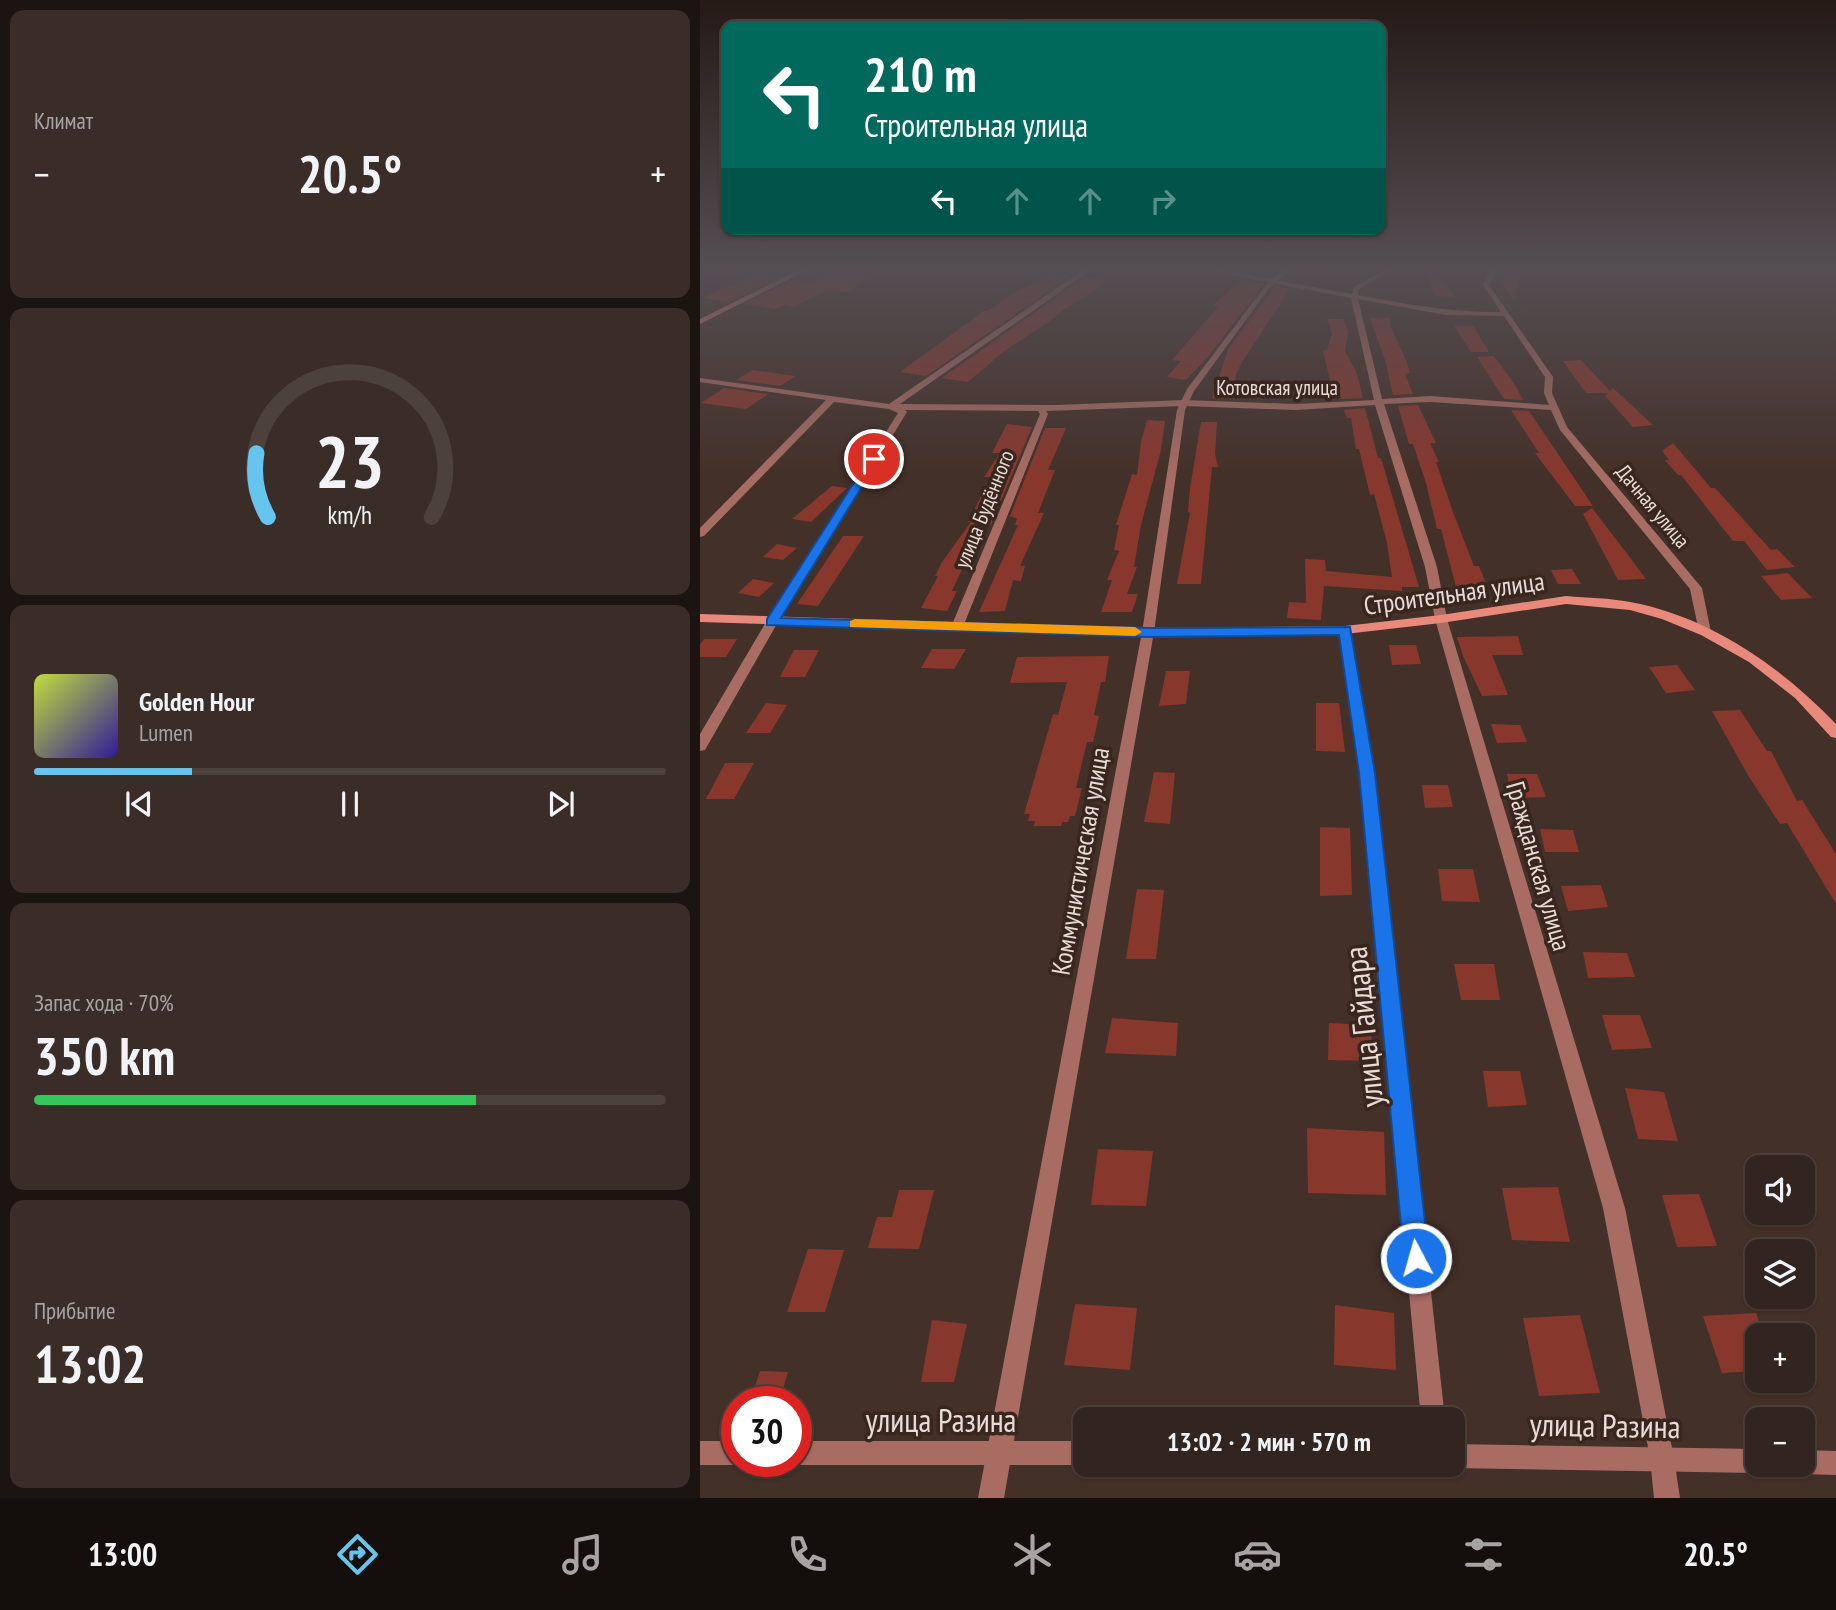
<!DOCTYPE html>
<html lang="ru">
<meta charset="utf-8">
<style>
body{margin:0;font-family:"PT Sans Narrow",sans-serif;background:#3a2c27;color:#f1f3f6;height:100vh;display:flex;flex-direction:column;font-size:26px;white-space:nowrap}
*{box-sizing:border-box;margin:0}
p{font-size:23px;color:#a8a4a4}
.icon{flex:none;width:38px;height:38px;fill:none;stroke:currentColor;stroke-width:2;stroke-linecap:round;stroke-linejoin:round}
.map{position:relative;flex:1;overflow:hidden}
.panel{display:flex;flex-direction:column;gap:10px;padding:10px;background:#1c1410;width:700px}
.panel>*{flex:none}
.top-card{position:absolute;left:21px;top:21px;width:665px;height:214px;border-radius:14px;box-shadow:0 2px 5px #0004,0 0 0 2px #4d413c;background:#00695c;color:#fff;overflow:hidden}
.tools{position:absolute;left:1045px;top:1155px;display:grid;gap:14px}
.tools a{display:grid;place-items:center;width:70px;height:70px;border-radius:14px;background:#32241e;box-shadow:0 2px 5px #0004,0 0 0 2px #4d413c;font-size:35px}
.speed{position:absolute;left:21px;top:1386px;display:flex;gap:14px;font-size:35px;font-weight:700;text-align:center}
.speed>*{display:grid;place-content:center;width:91px;height:91px;border-radius:50%;background:#32241e;box-shadow:0 2px 5px #0004,0 0 0 2px #4d413c;line-height:1}
.speed .limit{border:10px solid #d22;background:#fff;color:#111}
.pin{position:absolute;display:grid;place-items:center;width:60px;height:60px;color:#fff;margin:-30px;border:4px solid #fff;border-radius:50%;box-shadow:0 2px 7px #0007}
.me{position:absolute;width:77px;margin:-38px;rotate:354deg;stroke-linejoin:round;filter:drop-shadow(0 0 5px #0008)}
.turn{display:flex;align-items:center;gap:24px;height:147px;padding:0 28px;font-size:32px}
.turn .icon{width:91px;height:91px;stroke-width:2.5}
.turn b{display:block;font-size:49px;line-height:60px}
.lanes{display:flex;align-items:center;height:66px;padding:0 28px;background:#0003;justify-content:center;gap:35px;direction:ltr}
.lanes .off{opacity:.35}
.big{font-size:52px;font-weight:600;line-height:1.1}
.panel .card{flex:1;display:flex;flex-direction:column;justify-content:center;gap:10px;min-width:0;padding:0 24px;border-radius:14px;background:#3a2c27}
.panel .dial{align-items:center;gap:0}
.dial svg{height:182px;overflow:visible;fill:none;stroke:#4d413c;stroke-width:7;stroke-linecap:round;text-anchor:middle}
.dial text{fill:#f1f3f6;stroke:none}
.song{display:flex;align-items:center;gap:21px}
.cover{width:84px;height:84px;border-radius:10px;background:linear-gradient(135deg,hsl(70 70% 55%),hsl(250 70% 35%))}
.played{height:7px;border-radius:4px;background:linear-gradient(90deg,#65c5ee 25%,#4d413c 25%)}
.keys{display:flex;justify-content:space-around;direction:ltr}
.heat{display:flex;justify-content:space-between;align-items:center;font-size:38px;direction:ltr}
.charge{height:10px;border-radius:5px;background:linear-gradient(90deg,#34c759 70%,#4d413c 0)}
.trip{position:absolute;left:373px;top:1407px;width:392px;height:70px;border-radius:14px;background:#32241e;box-shadow:0 2px 5px #0004,0 0 0 2px #4d413c;font-weight:600;line-height:70px;text-align:center}
.tab-bar{display:flex;height:112px;justify-content:space-around;align-items:center;background:#140e0c;color:#a8a4a4}
.tab-bar .icon{width:49px;height:49px}
.tab-bar .current{color:#65c5ee}
.tab-bar b{font-size:32px;color:#f1f3f6}
main{display:flex;flex:1;min-height:0}
.map>svg:first-child{display:block}
</style>
<main>
<section class="panel">
<div class="card"><p>Климат</p>
<div class="heat"><a>−</a><b class="big">20.5°</b><a>+</a></div>
</div>
<div class="card dial"><svg viewBox="0 0 100 80">
<path d="M14 69A42 42 0 1 1 86 69"/>
<path d="M14 69A42 42 0 0 1 9 41" stroke="#65c5ee"/>
<text x="50" y="56" font-size="32" font-weight="700">23</text>
<text x="50" y="72" font-size="11">km/h</text>
</svg></div>
<div class="card">
<div class="song"><i class="cover"></i><div><b>Golden Hour</b><p>Lumen</p></div></div>
<div class="played"></div>
<div class="keys"><svg class="icon" aria-label="previous" viewBox="0 0 24 24"><path d="M18 5L8 12l10 7zM5 5v14"/></svg><svg class="icon" aria-label="pause" viewBox="0 0 24 24"><path d="M8 5v14M16 5v14"/></svg><svg class="icon" aria-label="next" viewBox="0 0 24 24"><path d="M6 5l10 7-10 7zM19 5v14"/></svg></div>
</div>
<div class="card"><p>Запас хода · 70%</p><b class="big">350 km</b><div class="charge"></div></div>
<div class="card"><p>Прибытие</p><b class="big">13:02</b></div>
</section>
<div class="map">
<svg width="1136" height="1498" viewBox="0 0 1136 1498">
<rect width="100%" height="100%" fill="#433028"/>
<g fill="#88372d">
<path d="M127 268H187L146 293 127 291 93 307 84 305 76 309 45 304 93 280 109 283 127 273Z"/>
<path d="M726 268H731L755 297 734 296Z"/>
<path d="M806 268H821L814 301 801 283Z"/>
<path d="M59 272 79 277 28 302 2 298Z"/>
<path d="M350 274 370 276 226 376 200 372 284 311H288L320 289H323L333 282H340Z"/>
<path d="M385 277 410 280 354 316H357L303 352 268 382 242 378Z"/>
<path d="M541 280 564 284 507 358 486 380 467 377 481 361 472 360 518 307 512 306Z"/>
<path d="M575 286 590 289 542 362 536 374 532 399 512 398 528 349Z"/>
<path d="M670 318H690V326L707 362 710 373 705 374 713 394 693 395 685 360Z"/>
<path d="M627 319H643L648 332 645 351 657 374 663 398 641 399 637 385H631L623 350H627L632 333Z"/>
<path d="M754 326H773L789 352H771Z"/>
<path d="M794 356 815 385 823 400 804 399 777 357Z"/>
<path d="M881 360 910 391 913 388 953 425 933 427 905 396 908 393H886L863 361Z"/>
<path d="M52 370 96 376 80 386 36 380Z"/>
<path d="M24 388 68 394 46 409 1 403Z"/>
<path d="M718 405 736 443H730L739 462H736L753 512 774 566H779L787 586 756 587 741 529H737L726 483 713 444H709L698 406Z"/>
<path d="M665 408 678 458H681L719 587H702V591L624 586 621 620 587 618 589 602 606 603 605 559 625 560 626 571 692 577 687 543 674 494 670 495 659 449H656L651 418H647L644 410Z"/>
<path d="M811 410 829 411 893 506H875L835 453H839Z"/>
<path d="M447 420 465 421 461 450 441 525 434 567H437L427 594H438L432 612H401L412 580H407L419 551 414 550 419 525H416L432 474 437 475 441 442Z"/>
<path d="M501 422H517L515 454 518 467H512L501 584H477L490 513 488 512 490 488Z"/>
<path d="M307 424 332 427 291 525H284L265 563 252 591H257L247 611 221 608 238 576H235L242 562 271 522H268L291 477H284L300 453H292Z"/>
<path d="M345 428H366L348 470H355L338 513H344L320 566H325L321 581 313 580 305 611 279 612 318 525H315L317 519 310 516Z"/>
<path d="M973 443 1011 488H1015L1071 550 1077 549 1095 567 1067 570 1044 541H1033L981 475H978L965 460H969L962 451Z"/>
<path d="M132 486 147 488 111 522 92 519Z"/>
<path d="M892 508 925 551 946 579 918 580 883 514Z"/>
<path d="M143 536H164L118 606 97 604Z"/>
<path d="M77 544 97 548 83 560 63 557Z"/>
<path d="M872 569 881 584H858L851 570Z"/>
<path d="M1088 573 1112 598 1081 600 1061 576Z"/>
<path d="M53 579 74 583 59 597 38 593Z"/>
<path d="M818 636 823 655H792L808 695 782 696 763 656 757 637Z"/>
<path d="M4 639H37L26 657H0V645Z"/>
<path d="M689 645H716L721 664 692 665Z"/>
<path d="M232 649H266L254 669 221 668Z"/>
<path d="M94 650H119L105 677H80Z"/>
<path d="M409 656 405 682H401L394 715 399 716 393 742H387L376 788H382L375 816H370L368 822H362L361 826H334L335 821H328L330 814H324L353 714 358 715 367 682 310 683 317 657Z"/>
<path d="M977 665 995 690 966 693 949 667Z"/>
<path d="M466 671H490L486 704 459 706Z"/>
<path d="M66 703 87 705 70 733H46Z"/>
<path d="M616 703H639L645 752 616 751Z"/>
<path d="M1040 710 1067 751H1071L1097 801 1102 800 1136 854V904L1087 823 1080 824 1049 777 1012 711Z"/>
<path d="M791 724 820 725 827 742 797 743Z"/>
<path d="M25 763H54L34 799H6Z"/>
<path d="M454 772 475 773 470 824 444 822Z"/>
<path d="M807 774H837L846 797 812 798Z"/>
<path d="M722 785H748L753 807 725 808Z"/>
<path d="M620 827 650 828 652 895 620 896Z"/>
<path d="M840 829 873 830 879 852H845Z"/>
<path d="M738 869H773L780 902 742 901Z"/>
<path d="M901 885 908 907 868 911 861 886Z"/>
<path d="M437 889 464 890 456 959H426Z"/>
<path d="M883 952 927 953 935 977 888 978Z"/>
<path d="M754 964H794L800 1000H761Z"/>
<path d="M902 1015H940L952 1048 912 1050Z"/>
<path d="M412 1018 478 1023 476 1056 405 1053Z"/>
<path d="M629 1023 670 1025 674 1061 628 1060Z"/>
<path d="M783 1071H820L827 1105 788 1107Z"/>
<path d="M925 1088 964 1092 978 1141 938 1139Z"/>
<path d="M607 1128 684 1132 686 1195 608 1193Z"/>
<path d="M398 1149 453 1151 446 1206 391 1205Z"/>
<path d="M858 1187 870 1242 812 1240 802 1188Z"/>
<path d="M199 1190H234L219 1249 168 1248 177 1217H192Z"/>
<path d="M999 1194 1017 1246 977 1247 962 1195Z"/>
<path d="M108 1249 144 1250 125 1312H87Z"/>
<path d="M375 1304 437 1308 430 1370 364 1365Z"/>
<path d="M635 1305 694 1313 696 1370 634 1365Z"/>
<path d="M1056 1313 1064 1335H1057V1371L1022 1373 1003 1316Z"/>
<path d="M880 1315 900 1393 839 1396 823 1318Z"/>
<path d="M232 1320 267 1324 254 1382H221Z"/>
<path d="M60 1371 88 1372 81 1396 52 1395Z"/>
</g>
<g fill="none" stroke-linecap="round" stroke-linejoin="round">
<g fill="#a86c63" fill-rule="evenodd">
<path d="M386 268H394L200 404 356 405 484 400 596 404 674 400 651 298 495 268H510L652 294 654 287 689 268 690 271 659 289 658 295C706 304 752 313 801 312L783 285 792 268H798L789 285 853 377 852 393 867 427 1002 588 1011 632 1005 636 999 632 990 589 860 430 851 410 730 402 684 404 737 567 747 619 925 1208 974 1458 980 1498H954L950 1458 903 1208 735 619 725 567 675 405 596 410 484 406 346 411 348 414 263 627 257 631 251 627 340 414 338 411 205 410 207 412 78 622 5 750 0 751V734L66 622 198 413 189 409 134 402 4 536 0 537V528L126 400 0 382V378L189 404ZM658 299 746 315 804 316 845 377 844 393 849 405 730 396 682 399Z"/>
<path d="M645 626 651 630 674 773 745 1419H721L660 773 639 630Z"/>
<path d="M448 628 454 632 304 1498H278L442 632Z"/>
</g>
<g fill="#a86c63" fill-rule="evenodd">
<path d="M586 268H593L570 287 494 391 485 410 454 632 448 636 444 635 442 632 477 410 487 389 566 285Z"/>
<path d="M0 1441H37V1461L46 1462 37 1465H0Z"/>
<path d="M96 1441H385L387 1465H96L87 1461H96Z"/>
<path d="M752 1444 1057 1449V1465H1068L1066 1470 1057 1473 752 1468 743 1465H752Z"/>
<path d="M1102 1450 1136 1451V1475L1102 1474 1093 1471 1091 1465H1102Z"/>
</g>
<g fill="#e8897c" fill-rule="evenodd">
<path d="M103 268H111L0 324V319Z"/>
<path d="M866 596C887 598 910 598 930 602 1011 617 1081 667 1136 724V738L1131 737 1095 698 1049 662 1001 635 962 619 930 610 866 604 741 623 645 634 448 636 0 622V614L448 628 645 626 741 615Z"/>
</g>
</g>
<linearGradient id="sky" x2="0" y2="1"><stop stop-color="#251a16"/><stop offset="0.56" stop-color="#554e53"/><stop offset="1" stop-color="#554e53" stop-opacity="0"/></linearGradient>
<rect width="1136" height="478" fill="url(#sky)"/>
<path fill="#1a73e8" stroke="#114b97" stroke-width="2" d="M174 455 179 459 81 618 448 628 650 627 675 773 729 1258 725 1267 716 1270 707 1267 704 1258 659 773 639 635 448 637 67 625V619L169 459Z"/>
<path fill="#f59e0b" d="M155 619 435 627 442 632 435 636 150 627V621Z"/>
<g text-anchor="middle" dominant-baseline="central" stroke-width="7" stroke-linejoin="round" paint-order="stroke">
<g font-size="21" fill="#e8dcd6" stroke="#39261e">
<text x="577" y="387">Котовская улица</text>
<text transform="translate(953 506) rotate(50)">Дачная улица</text>
<text transform="translate(284 509) rotate(-68)">улица Будённого</text>
</g>
<g font-size="26" fill="#e8dcd6" stroke="#39261e">
<text transform="translate(754 593) rotate(-8)">Строительная улица</text>
<text transform="translate(380 861) rotate(-80)">Коммунистическая улица</text>
<text transform="translate(839 866) rotate(74)">Гражданская улица</text>
</g>
<g font-size="32" fill="#e8dcd6" stroke="#39261e">
<text transform="translate(663 1027) rotate(-96)">улица Гайдара</text>
<text x="241" y="1420">улица Разина</text>
<text transform="translate(905 1425) rotate(1)">улица Разина</text>
</g>
</g>
</svg>
<div class="tools">
<a><svg class="icon" aria-label="sound" viewBox="0 0 24 24"><path d="M4 9h4l5-4v14l-5-4H4zM17 9q2 3 0 6"/></svg></a>
<a><svg class="icon" aria-label="layers" viewBox="0 0 24 24"><path d="M12 4l9 5-9 5-9-5zM3 14l9 5 9-5"/></svg></a>
<a>+</a>
<a>−</a>
</div>
<div class="speed"><div class="limit">30</div></div>
<div class="pin" style="left:174px;top:459px;background:#d93025"><svg class="icon" aria-label="arrive" viewBox="0 0 24 24"><path d="M6 21V4h12l-3 4 3 4H6"/></svg></div>
<svg class="me" style="left:716px;top:1258px" viewBox="-20 -20 40 40"><circle r="17" fill="#1a73e8" stroke="#fff" stroke-width="3"/><path d="M0-11L8 9 0 5-8 9z" fill="#fff"/></svg>
<div class="trip">13:02 · 2 мин · 570 m</div>
<div class="top-card">
<div class="turn"><svg class="icon" aria-label="left" viewBox="0 0 24 24"><path d="M17 20v-9H6M10 6l-5 5 5 5"/></svg><div><b>210 m</b>Строительная улица</div></div>
<div class="lanes"><svg class="icon" aria-label="left" viewBox="0 0 24 24"><path d="M17 20v-9H6M10 6l-5 5 5 5"/></svg><svg class="icon off" aria-label="ahead" viewBox="0 0 24 24"><path d="M12 20V5M6 11l6-6 6 6"/></svg><svg class="icon off" aria-label="ahead" viewBox="0 0 24 24"><path d="M12 20V5M6 11l6-6 6 6"/></svg><svg class="icon off" aria-label="right" viewBox="0 0 24 24"><path d="M7 20v-9h11M14 6l5 5-5 5"/></svg></div>
</div>
</div>
</main>
<nav class="tab-bar">
<b>13:00</b>
<svg class="icon current" aria-label="directions" viewBox="0 0 24 24"><path d="M12 3l9 9-9 9-9-9zM9 14v-3h6M13 9l2 2-2 2"/></svg>
<svg class="icon" aria-label="music" viewBox="0 0 24 24"><path d="M9 18V5l10-2v13"/><circle cx="6" cy="18" r="3"/><circle cx="16" cy="16" r="3"/></svg>
<svg class="icon" aria-label="phone" viewBox="0 0 24 24"><path d="M5 4h4l2 5-3 2q2 4 5 5l2-3 5 2v4C11 20 4 13 5 4z"/></svg>
<svg class="icon" aria-label="climate" viewBox="0 0 24 24"><path d="M12 3v18M4 7l16 10M4 17L20 7"/></svg>
<svg class="icon" aria-label="car" viewBox="0 0 24 24"><path d="M5 17H2v-5l4-1 3-4h7l3 4 3 1v5h-3M9 17h6M6 11h13"/><circle cx="7" cy="17" r="2"/><circle cx="17" cy="17" r="2"/></svg>
<svg class="icon" aria-label="filters" viewBox="0 0 24 24"><path d="M4 7h16M4 17h16"/><circle cx="9" cy="7" r="2"/><circle cx="15" cy="17" r="2"/></svg>
<b>20.5°</b>
</nav>
